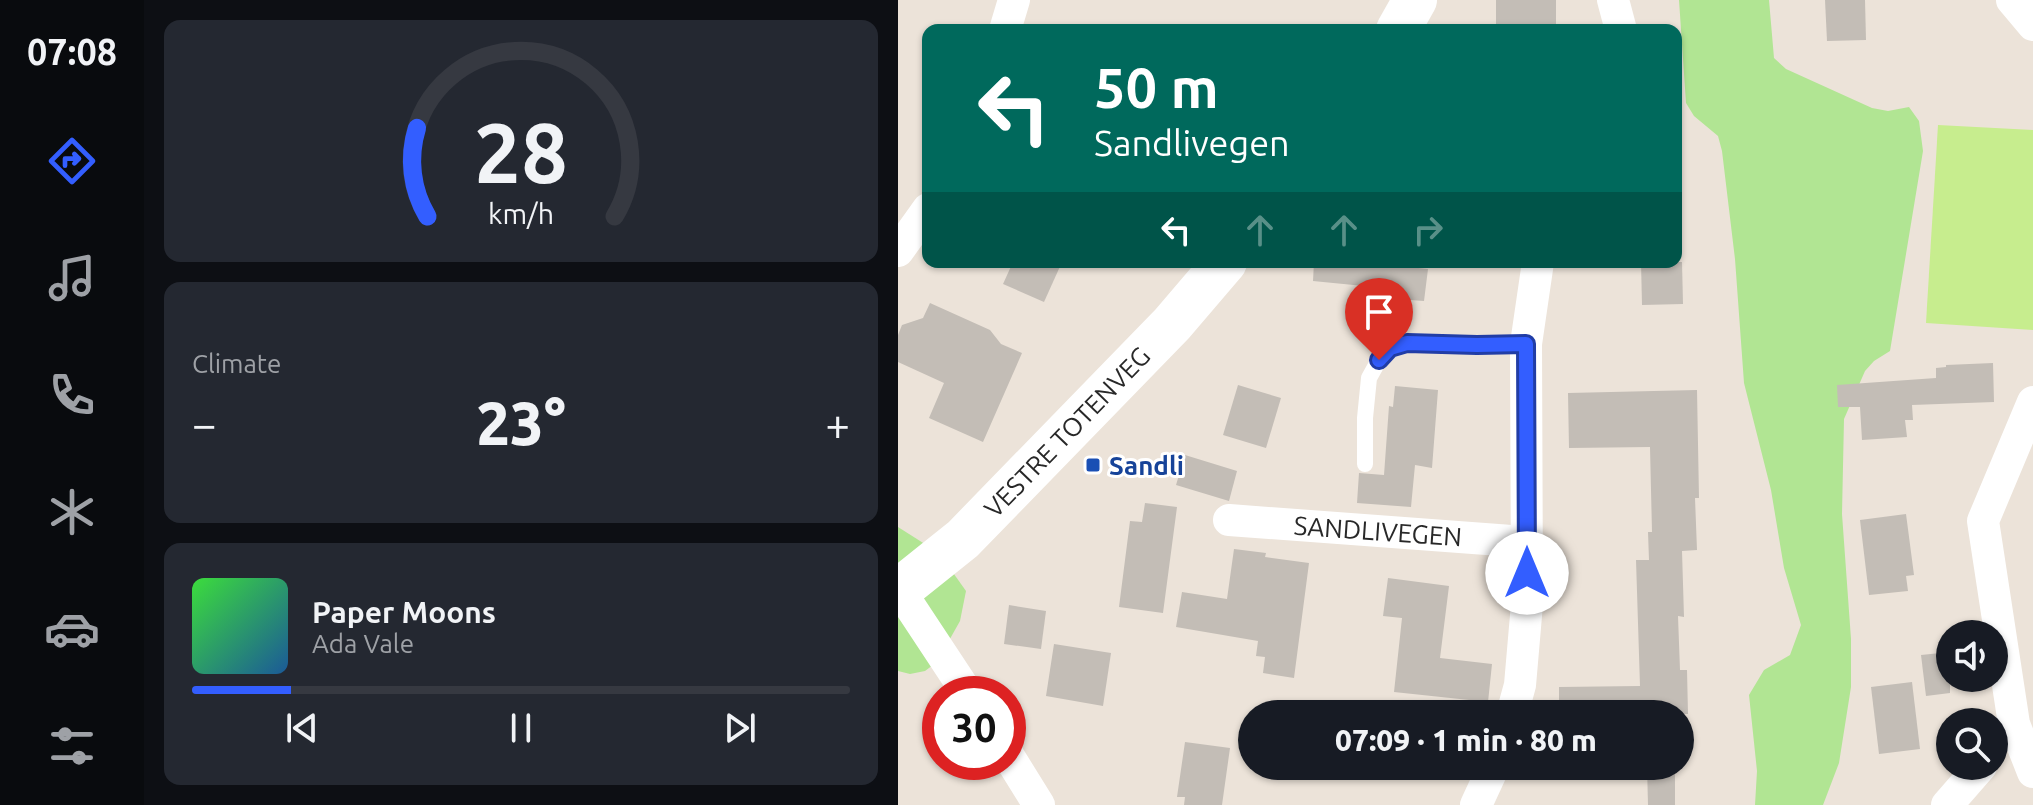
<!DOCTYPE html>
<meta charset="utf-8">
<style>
body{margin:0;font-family:Ubuntu,sans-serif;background:#242831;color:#f1f3f6;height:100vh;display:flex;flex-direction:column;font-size:30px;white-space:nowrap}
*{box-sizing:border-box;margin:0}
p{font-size:26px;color:#9ea1a6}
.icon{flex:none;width:44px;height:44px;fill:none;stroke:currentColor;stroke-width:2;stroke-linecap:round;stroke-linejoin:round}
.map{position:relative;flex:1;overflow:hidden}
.details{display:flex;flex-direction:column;gap:20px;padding:20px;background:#0d0f14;width:754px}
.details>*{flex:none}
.hud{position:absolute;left:24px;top:24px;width:760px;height:244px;border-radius:16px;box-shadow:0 2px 6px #0004;background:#00695c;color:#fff;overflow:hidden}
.buttons{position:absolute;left:1038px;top:620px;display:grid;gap:16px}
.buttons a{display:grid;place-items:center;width:72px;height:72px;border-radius:50%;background:#171b24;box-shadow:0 2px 6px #0004;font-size:40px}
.speed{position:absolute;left:24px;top:676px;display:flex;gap:16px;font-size:40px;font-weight:700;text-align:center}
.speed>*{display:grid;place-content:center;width:104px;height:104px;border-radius:50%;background:#171b24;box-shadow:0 2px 6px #0004;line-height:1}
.speed .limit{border:12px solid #d22;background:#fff;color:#111}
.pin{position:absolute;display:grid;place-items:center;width:68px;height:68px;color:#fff;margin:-82px -34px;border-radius:50% 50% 50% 0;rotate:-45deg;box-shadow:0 0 8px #0007}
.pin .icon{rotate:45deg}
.me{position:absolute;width:88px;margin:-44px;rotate:0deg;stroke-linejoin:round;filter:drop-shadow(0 0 6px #0008)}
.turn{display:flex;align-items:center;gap:28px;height:168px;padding:0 40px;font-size:36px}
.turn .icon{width:104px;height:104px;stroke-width:2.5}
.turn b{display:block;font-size:56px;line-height:68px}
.lanes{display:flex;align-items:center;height:76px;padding:0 40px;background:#0003;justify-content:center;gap:40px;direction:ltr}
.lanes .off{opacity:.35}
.big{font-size:60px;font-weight:800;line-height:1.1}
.details .tile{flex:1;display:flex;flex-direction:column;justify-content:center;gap:12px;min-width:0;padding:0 28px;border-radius:16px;background:#242831}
.details .dial{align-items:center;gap:0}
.dial svg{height:208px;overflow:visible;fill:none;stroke:#363941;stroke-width:7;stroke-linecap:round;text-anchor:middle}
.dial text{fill:#f1f3f6;stroke:none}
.song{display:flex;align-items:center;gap:24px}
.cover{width:96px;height:96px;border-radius:12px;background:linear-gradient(135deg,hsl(120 70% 55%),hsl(210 70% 35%))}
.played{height:8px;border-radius:4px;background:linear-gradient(90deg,#335eff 15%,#363941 15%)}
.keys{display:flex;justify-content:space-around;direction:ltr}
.heat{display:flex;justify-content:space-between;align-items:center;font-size:44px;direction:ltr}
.trip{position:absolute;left:340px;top:700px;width:456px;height:80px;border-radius:40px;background:#171b24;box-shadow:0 2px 6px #0004;font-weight:800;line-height:80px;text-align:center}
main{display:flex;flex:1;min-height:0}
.dock{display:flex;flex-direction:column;width:144px;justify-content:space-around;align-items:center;background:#090b0e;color:#9ea1a6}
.dock .icon{width:56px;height:56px}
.dock .selected{color:#335eff}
.dock b{font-size:36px;color:#f1f3f6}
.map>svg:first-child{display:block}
</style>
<main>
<nav class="dock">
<b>07:08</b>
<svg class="icon selected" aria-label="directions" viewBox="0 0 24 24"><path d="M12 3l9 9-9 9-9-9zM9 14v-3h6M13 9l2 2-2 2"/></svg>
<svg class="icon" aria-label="music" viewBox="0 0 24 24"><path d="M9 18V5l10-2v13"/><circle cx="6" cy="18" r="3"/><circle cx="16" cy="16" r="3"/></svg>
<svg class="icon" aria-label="phone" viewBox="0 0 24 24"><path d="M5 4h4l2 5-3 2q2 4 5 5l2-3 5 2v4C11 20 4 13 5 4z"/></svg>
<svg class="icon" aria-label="climate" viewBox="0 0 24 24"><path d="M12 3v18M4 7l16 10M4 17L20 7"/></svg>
<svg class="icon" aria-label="car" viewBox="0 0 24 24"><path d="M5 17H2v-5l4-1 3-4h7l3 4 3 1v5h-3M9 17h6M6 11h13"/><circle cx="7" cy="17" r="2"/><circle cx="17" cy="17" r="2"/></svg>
<svg class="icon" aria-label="filters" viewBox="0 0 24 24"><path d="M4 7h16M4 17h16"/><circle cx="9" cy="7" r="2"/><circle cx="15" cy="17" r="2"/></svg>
</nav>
<section class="details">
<div class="tile dial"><svg viewBox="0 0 100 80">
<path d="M14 69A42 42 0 1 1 86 69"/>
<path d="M14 69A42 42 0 0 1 10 35" stroke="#335eff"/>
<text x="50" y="56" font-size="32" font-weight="700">28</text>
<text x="50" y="72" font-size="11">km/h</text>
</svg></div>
<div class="tile"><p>Climate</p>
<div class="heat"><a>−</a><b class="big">23°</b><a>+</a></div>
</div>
<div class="tile">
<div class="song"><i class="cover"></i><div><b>Paper Moons</b><p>Ada Vale</p></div></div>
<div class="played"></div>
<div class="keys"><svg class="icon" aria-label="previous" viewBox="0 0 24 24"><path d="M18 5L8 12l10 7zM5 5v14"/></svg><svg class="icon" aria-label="pause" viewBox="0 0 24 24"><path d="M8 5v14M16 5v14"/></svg><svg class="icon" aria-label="next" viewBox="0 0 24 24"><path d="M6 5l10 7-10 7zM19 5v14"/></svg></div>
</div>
</section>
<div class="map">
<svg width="1135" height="805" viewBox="0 0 1135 805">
<rect width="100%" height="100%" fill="#ece3d9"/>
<g fill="#b1e593">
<path d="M781 0H871L876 58 888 69 974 108 990 111 1011 107 1021 121 1025 151 992 351 976 361 967 371 946 419 944 514 953 639V687L941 763 925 805H857L859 771 851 695 866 670 892 655 903 625 886 568 873 490 846 383 837 259 824 151 820 136 796 116 788 103Z"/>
<path d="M0 527 41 553 68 591 62 621 39 662 27 671 12 674 0 671Z"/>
</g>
<path fill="#c7ed8e" d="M1040 125 1135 130V330L1028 323Z"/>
<g fill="#c3bdb6">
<rect x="598" y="0" width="60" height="30"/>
<path d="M927 0H967L968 40 929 41Z"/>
<path d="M115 262H164L146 302 105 284Z"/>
<path d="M416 262H511V267L530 269 526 301 485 298 486 288 415 281Z"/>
<path d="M743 262H784L785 304 744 305Z"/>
<path d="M32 303 92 330 103 344 124 353 85 442 31 418 46 383 0 362V335L4 325 25 318Z"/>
<path d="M1095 363 1096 402 1014 405 1015 420H1007L1009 437 964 440 962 407H940L939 385 1038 378V368L1048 367V365Z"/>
<path d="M340 385 383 398 368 448 325 435Z"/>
<path d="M497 386 540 390 534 468 517 465 513 507 459 503 461 473 486 475 491 406 495 407Z"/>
<path d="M799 390 801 498H797L799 550 784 551 786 617 780 616 782 670H789L790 714H661V687L742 686 738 560H751L750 532H754L752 447 671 448 670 393Z"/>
<path d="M287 455 339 471 331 501 278 485Z"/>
<path d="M247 503 279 507 265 613 221 607 232 521 244 522Z"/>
<path d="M1008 514 1016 575 1008 576 1010 591 971 595 962 520Z"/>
<path d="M336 549 368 553 367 557 411 563 396 678 365 673 367 657 358 656 360 641 278 627 284 592 329 599Z"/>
<path d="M490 578 551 586 542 658 594 664 590 702 496 692 504 618 485 616Z"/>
<path d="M111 605 148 611 143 649 106 644Z"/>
<path d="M156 644 213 653 205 706 148 696Z"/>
<path d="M1052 652V693L1028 696 1023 655Z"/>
<path d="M1014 682 1022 749 981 754 973 687Z"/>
<path d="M287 742 332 748 324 805H286L287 797H279Z"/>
<path d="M749 766H777V805H750Z"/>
</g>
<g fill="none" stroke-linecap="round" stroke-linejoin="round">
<path stroke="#fff" stroke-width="16" d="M467 464V418L471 378 481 360 492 348 509 343 579 345 628 344"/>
<g stroke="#fff" stroke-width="32">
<path d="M715 0 723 30"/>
<path d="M1114 0 1135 25"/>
<path d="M107 30 116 0"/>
<path d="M0 251 30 209"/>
<path d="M1135 402 1085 521 1116 724 1135 772"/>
<path d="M331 520 629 542"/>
<path d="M0 588 70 694"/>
<path d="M614 714 622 685 629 604 628 344 640 262"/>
<path d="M110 755 141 805"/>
<path d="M578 805 596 766"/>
<path d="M1049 805 1083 766"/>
</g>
<g stroke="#fff" stroke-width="44">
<path d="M500 30 517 0"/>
<path d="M0 591 65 539 274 324 327 262"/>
</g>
</g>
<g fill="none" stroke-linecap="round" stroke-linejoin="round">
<g stroke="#213da6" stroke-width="20">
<path id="route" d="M481 360 492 348 509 343 579 345 628 344 629 573"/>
</g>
<use href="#route" stroke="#335eff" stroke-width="14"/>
</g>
<rect fill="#1a4fb4" stroke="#fff" stroke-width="3" x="187" y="457" width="16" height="16" rx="4"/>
<g text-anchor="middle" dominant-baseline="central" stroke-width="6" stroke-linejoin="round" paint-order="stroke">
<g font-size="26" fill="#282828" stroke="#fff">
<text transform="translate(169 432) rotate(-46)">VESTRE TOTENVEG</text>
<text transform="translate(480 531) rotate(4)">SANDLIVEGEN</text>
</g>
<g font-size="26" font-weight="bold" fill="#164399" stroke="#fff" text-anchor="start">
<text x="211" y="465">Sandli</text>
</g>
</g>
</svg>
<div class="buttons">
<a><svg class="icon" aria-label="sound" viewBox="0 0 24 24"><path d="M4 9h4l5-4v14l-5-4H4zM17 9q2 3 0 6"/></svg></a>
<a><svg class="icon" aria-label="search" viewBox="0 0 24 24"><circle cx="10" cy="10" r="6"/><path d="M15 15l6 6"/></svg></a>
</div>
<div class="speed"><div class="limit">30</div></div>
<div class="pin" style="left:481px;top:360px;background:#d93025"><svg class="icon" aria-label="arrive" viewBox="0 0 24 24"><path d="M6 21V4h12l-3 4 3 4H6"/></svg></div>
<svg class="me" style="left:629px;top:573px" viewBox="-20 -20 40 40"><circle r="19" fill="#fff"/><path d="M0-13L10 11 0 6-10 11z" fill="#335eff"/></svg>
<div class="trip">07:09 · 1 min · 80 m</div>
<div class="hud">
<div class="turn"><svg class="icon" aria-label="left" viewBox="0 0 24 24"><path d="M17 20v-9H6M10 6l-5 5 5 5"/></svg><div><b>50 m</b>Sandlivegen</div></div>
<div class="lanes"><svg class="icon" aria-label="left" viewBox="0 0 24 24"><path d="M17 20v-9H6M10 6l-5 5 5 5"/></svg><svg class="icon off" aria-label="ahead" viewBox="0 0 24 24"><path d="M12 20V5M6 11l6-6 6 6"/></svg><svg class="icon off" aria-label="ahead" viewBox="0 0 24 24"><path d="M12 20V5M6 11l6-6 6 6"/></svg><svg class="icon off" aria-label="right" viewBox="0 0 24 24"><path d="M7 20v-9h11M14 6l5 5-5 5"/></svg></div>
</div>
</div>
</main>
